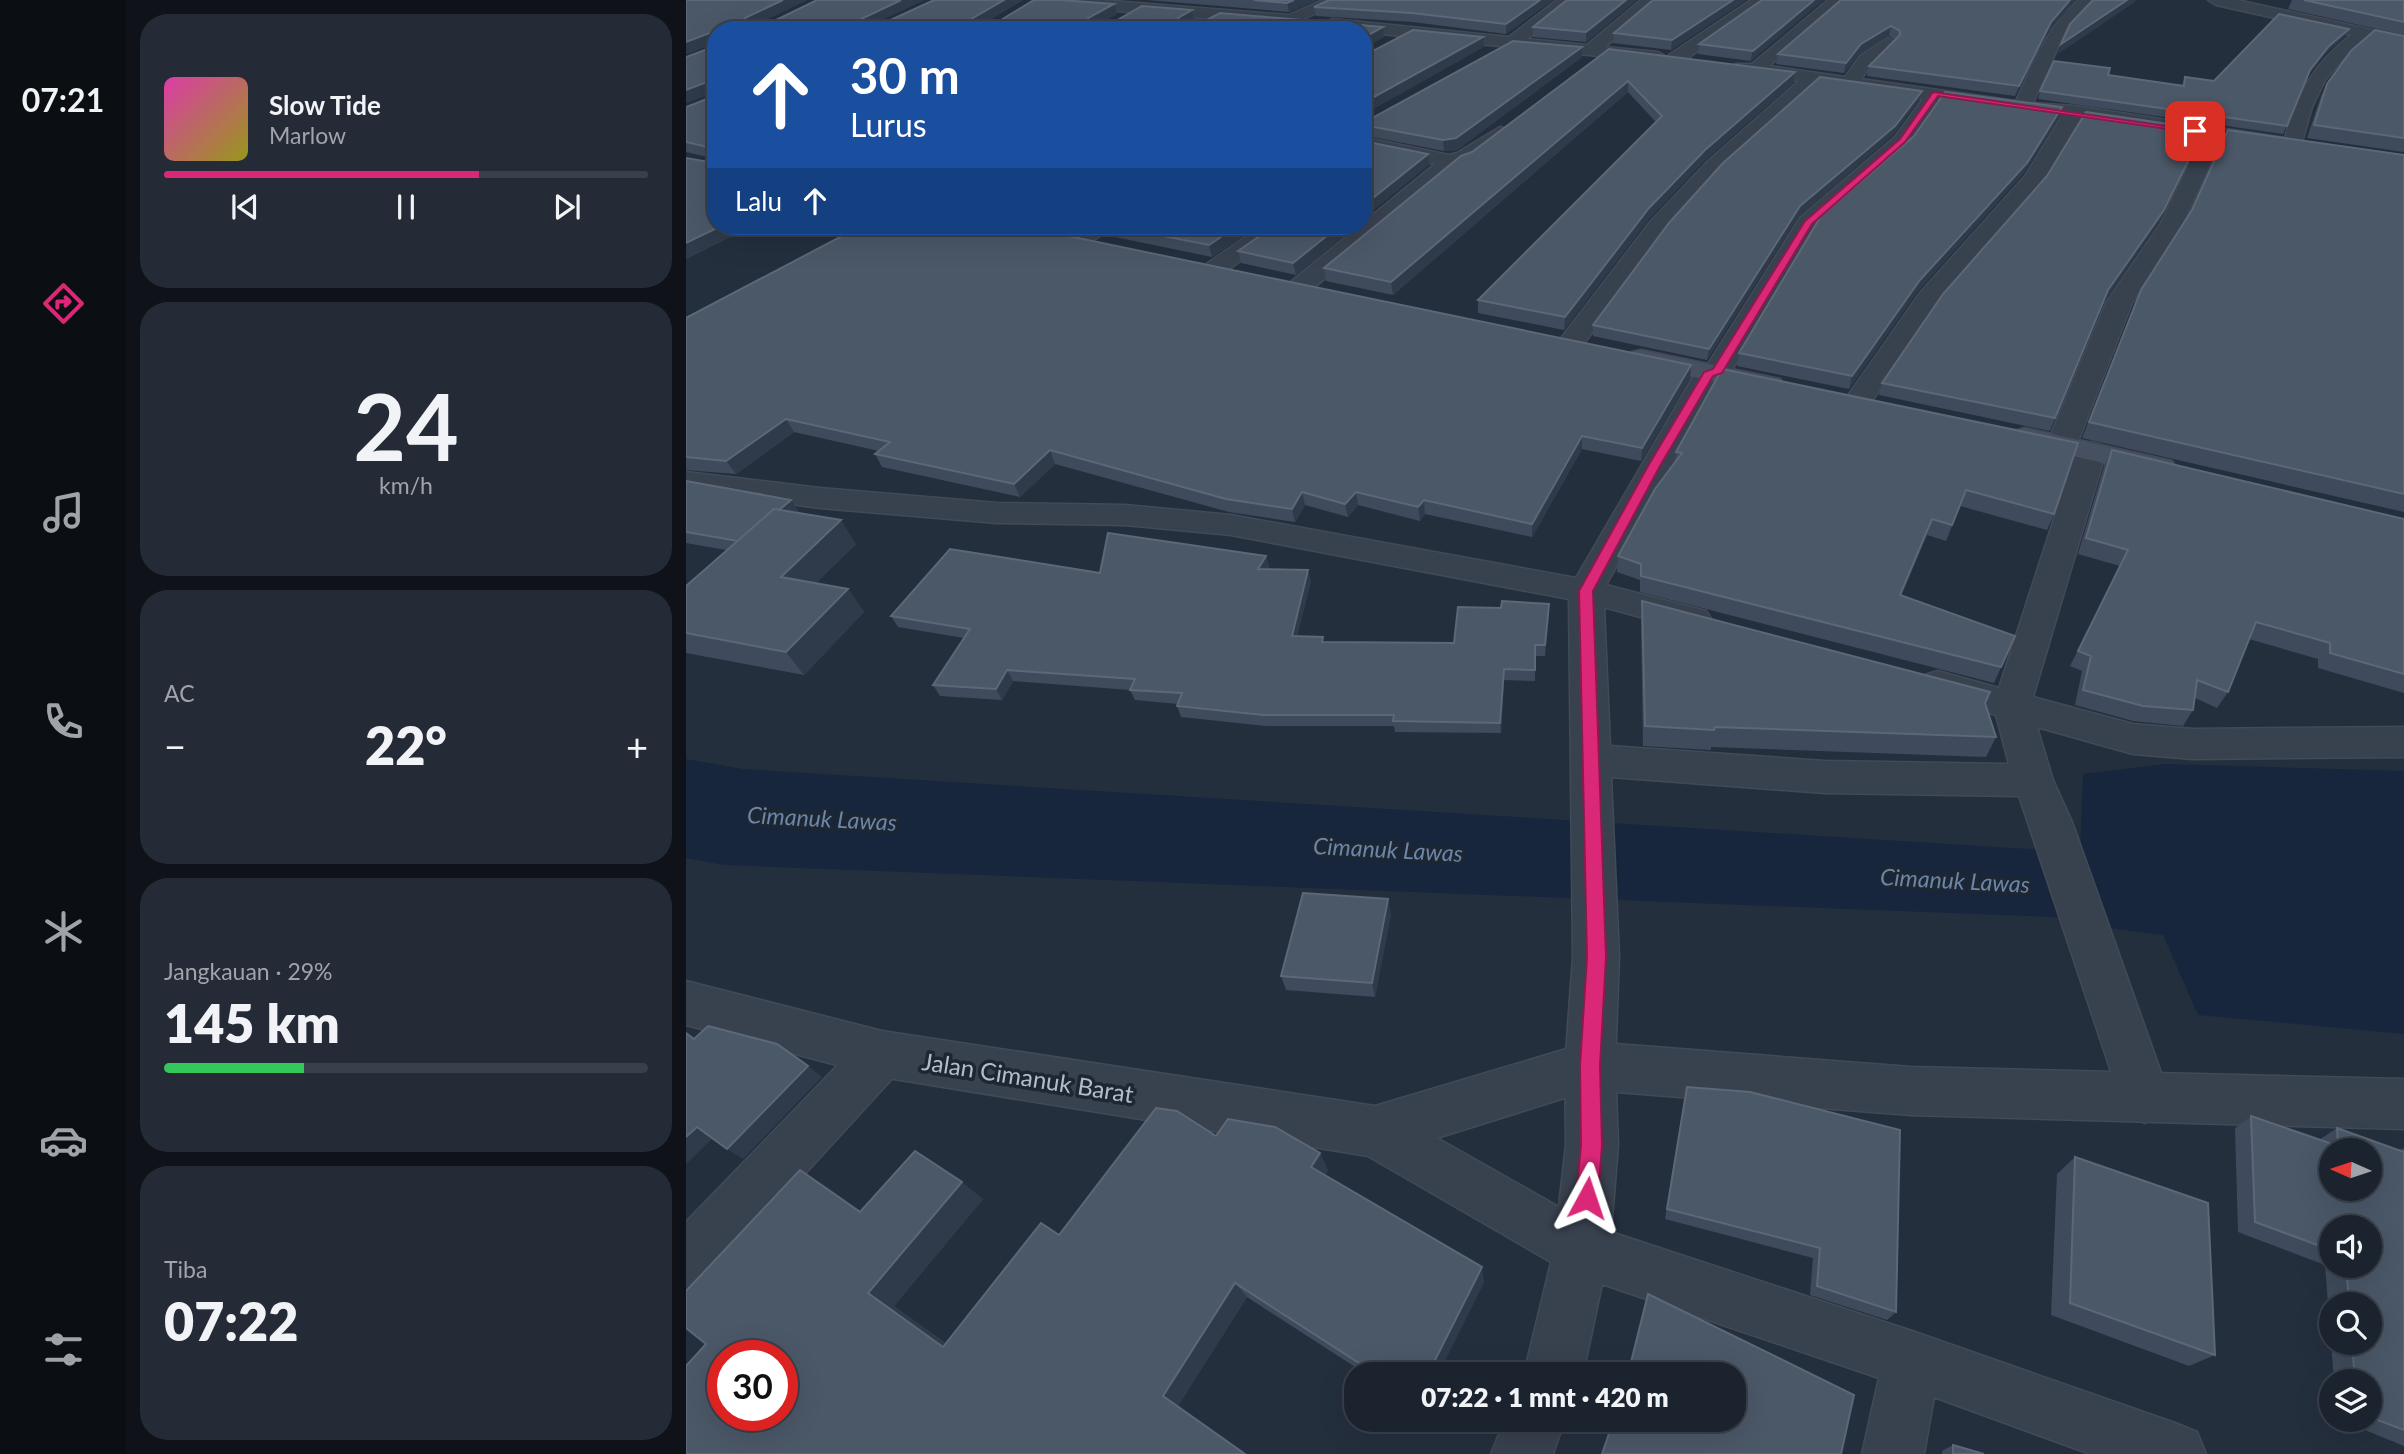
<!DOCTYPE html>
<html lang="id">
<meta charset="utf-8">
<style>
body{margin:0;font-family:Lato,sans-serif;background:#242b36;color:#f1f3f6;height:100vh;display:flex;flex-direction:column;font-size:26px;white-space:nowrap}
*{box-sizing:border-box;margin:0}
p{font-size:23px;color:#a0a4aa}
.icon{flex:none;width:38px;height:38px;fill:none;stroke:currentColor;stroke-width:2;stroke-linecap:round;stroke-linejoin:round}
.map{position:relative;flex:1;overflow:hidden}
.drawer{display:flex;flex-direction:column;gap:14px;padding:14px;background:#0f1319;width:560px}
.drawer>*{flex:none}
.hud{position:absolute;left:21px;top:21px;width:665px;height:214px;border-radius:28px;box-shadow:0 7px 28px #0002,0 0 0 2px #39404a;background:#1a4fa0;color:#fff;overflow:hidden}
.needle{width:46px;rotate:273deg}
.controls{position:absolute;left:1633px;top:1138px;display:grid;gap:14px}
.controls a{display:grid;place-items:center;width:63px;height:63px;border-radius:50%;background:#1b232e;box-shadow:0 7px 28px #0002,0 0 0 2px #39404a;font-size:35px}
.speed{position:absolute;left:21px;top:1340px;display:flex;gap:14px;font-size:35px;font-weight:700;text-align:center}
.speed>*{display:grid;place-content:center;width:91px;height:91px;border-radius:50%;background:#1b232e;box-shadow:0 7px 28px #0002,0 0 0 2px #39404a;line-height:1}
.speed .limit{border:10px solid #d22;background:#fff;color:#111}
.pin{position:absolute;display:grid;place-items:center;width:60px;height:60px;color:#fff;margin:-30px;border-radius:14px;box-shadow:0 4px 10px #0006}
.me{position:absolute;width:77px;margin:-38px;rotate:5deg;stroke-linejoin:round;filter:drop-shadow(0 0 5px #0008)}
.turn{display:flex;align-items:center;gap:24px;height:147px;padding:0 28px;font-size:32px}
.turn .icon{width:91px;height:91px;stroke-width:2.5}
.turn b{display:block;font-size:49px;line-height:60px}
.then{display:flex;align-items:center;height:66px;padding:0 28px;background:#0003;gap:14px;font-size:26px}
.big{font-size:52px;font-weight:800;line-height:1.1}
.drawer .widget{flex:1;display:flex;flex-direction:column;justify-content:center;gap:10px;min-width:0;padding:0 24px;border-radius:28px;background:#242b36}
.drawer .dial{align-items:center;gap:0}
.dial b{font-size:91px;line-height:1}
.song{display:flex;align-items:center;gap:21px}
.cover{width:84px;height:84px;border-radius:10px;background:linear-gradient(135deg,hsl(320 70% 55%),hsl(60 70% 35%))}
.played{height:7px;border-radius:4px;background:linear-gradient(90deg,#db2777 65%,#39404a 65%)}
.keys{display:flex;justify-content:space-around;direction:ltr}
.heat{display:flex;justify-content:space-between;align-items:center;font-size:38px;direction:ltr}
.charge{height:10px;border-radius:5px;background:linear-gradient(90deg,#34c759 29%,#39404a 0)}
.trip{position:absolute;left:658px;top:1362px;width:402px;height:70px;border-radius:28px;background:#1b232e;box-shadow:0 7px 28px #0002,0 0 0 2px #39404a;font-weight:800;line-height:70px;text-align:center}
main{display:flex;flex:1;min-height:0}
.menu{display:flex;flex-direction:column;width:126px;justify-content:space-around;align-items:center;background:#0b0e12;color:#a0a4aa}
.menu .icon{width:49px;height:49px}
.menu .active{color:#db2777}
.menu b{font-size:32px;color:#f1f3f6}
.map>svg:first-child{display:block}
</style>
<main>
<nav class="menu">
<b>07:21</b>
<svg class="icon active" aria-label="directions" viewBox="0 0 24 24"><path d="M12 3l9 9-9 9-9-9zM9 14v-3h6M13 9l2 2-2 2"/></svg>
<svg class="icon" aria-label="music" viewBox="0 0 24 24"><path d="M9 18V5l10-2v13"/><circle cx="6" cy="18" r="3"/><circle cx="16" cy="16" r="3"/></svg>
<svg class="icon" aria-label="phone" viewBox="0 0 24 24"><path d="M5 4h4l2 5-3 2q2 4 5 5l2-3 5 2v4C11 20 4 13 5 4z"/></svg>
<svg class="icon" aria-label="climate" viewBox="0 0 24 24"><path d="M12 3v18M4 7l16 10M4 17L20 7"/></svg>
<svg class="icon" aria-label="car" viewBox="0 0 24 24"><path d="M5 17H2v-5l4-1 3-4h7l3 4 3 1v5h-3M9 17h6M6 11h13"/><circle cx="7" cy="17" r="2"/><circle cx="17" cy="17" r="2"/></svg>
<svg class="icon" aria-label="filters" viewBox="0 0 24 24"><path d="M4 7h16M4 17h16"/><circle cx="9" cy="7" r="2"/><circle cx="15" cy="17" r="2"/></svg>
</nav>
<section class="drawer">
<div class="widget">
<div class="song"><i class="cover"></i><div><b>Slow Tide</b><p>Marlow</p></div></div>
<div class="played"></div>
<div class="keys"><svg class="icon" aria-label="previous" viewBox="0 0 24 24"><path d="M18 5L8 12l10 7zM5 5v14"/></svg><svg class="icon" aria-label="pause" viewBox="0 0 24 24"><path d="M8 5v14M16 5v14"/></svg><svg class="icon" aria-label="next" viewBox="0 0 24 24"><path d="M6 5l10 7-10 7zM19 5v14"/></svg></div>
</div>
<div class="widget dial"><b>24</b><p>km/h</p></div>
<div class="widget"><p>AC</p>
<div class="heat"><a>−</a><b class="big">22°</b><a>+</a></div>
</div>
<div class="widget"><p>Jangkauan · 29%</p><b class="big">145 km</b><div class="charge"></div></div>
<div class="widget"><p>Tiba</p><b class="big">07:22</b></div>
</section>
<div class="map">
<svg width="1718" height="1454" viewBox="0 0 1718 1454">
<rect width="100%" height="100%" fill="#242f3e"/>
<path fill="#17263c" d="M0 759 57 769 1394 852 1397 774 1479 764 1718 771V1034L1512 1015 1477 935 1421 928 1415 919 38 865 0 858Z"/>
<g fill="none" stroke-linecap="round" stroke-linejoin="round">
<g stroke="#414a57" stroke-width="3">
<g id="minor">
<path d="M871 0H889L841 39 901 45 955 0H973L919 47 972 52 981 57 972 62 646 29 638 24 646 19 823 37Z"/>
<path d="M1065 0H1083L995 63H983L980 59 983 55Z"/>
<path d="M1142 0H1160L1083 66 1159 77 1174 56 1202 38 1210 43 1186 64 1175 79 1330 101C1347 64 1361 27 1393 0H1410L1379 32 1347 103 1389 106 1599 138C1610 94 1629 63 1665 35L1530 5 1522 0H1551L1718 37V47L1682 39 1656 60 1639 80 1626 107 1614 149 1607 151 1535 141 1497 223 1446 303 1391 444 1386 450 1376 453 1366 450 1361 444 1420 303 1475 223 1516 138 1393 121 1355 185 1251 304 1180 410 1170 412 1160 410 1156 404 1233 294 1339 176 1375 118 1254 101 1223 145 1131 227 1044 373 1040 379 1033 381 920 585 1020 611 1026 620 1020 629 1008 632 918 607 924 746 1139 761 1323 764 1310 715 1239 695 1233 685 1239 675 1252 671 1313 688 1390 451 1394 445 1405 442 1416 445 1420 451 1347 697 1447 724 1507 729 1718 727V757L1507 759 1447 754 1351 727 1367 780 1386 822 1484 1098 1477 1115 1459 1123 1441 1115 1434 1098 1333 796 1139 793 925 777 933 957 929 1066 932 1145 925 1232 1226 1331 1489 1423 1511 1432 1520 1454H1404L1248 1397 1238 1454H1176L1193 1378 916 1284 897 1374H838L868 1250 880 1145 879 1066 887 957 883 599 545 535 439 525 311 523 134 508 0 490V472L134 488 311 503 439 505 545 515 890 578 1010 372 1014 366 1022 364 1114 218 1209 137 1237 99 1131 84 1034 171 980 232 894 349H876L872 343 876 337 964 222 1020 163 1113 81 1050 72 1047 68 1050 64H1066Z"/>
<path d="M814 127 821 129 824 133 821 137 785 162 773 165 624 291H606L603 286 606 281 749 164 677 149V137L763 155 771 153Z"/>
<path d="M401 226H428L402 244H386L382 239Z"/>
<path d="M575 226H601L538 273H522L518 268 522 263Z"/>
<path d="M196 1031 213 1037 220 1054 213 1071 20 1282 0 1290V1222L179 1037Z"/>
<path d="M819 1419H879L867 1454H805Z"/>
</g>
</g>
<g stroke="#414a57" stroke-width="3">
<g id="tertiary">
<path d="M347 0H414L603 15 637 0H658L605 25 355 5Z"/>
<path d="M0 981 196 1031 689 1106 904 1042 1225 1067 1718 1079V1129L1225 1115 904 1090 751 1138 915 1231 924 1250 915 1269 896 1278 877 1269 682 1156 196 1077 0 1025Z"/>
</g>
</g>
<g stroke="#414a57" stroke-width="3">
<g id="secondary">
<path d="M955 350 1084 377 1094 379 1098 385 1094 391 1084 393 946 364 942 358 946 352Z"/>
<path d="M1339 428 1486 461 1490 467 1486 473 1475 476 1329 443 1324 437 1329 431Z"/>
</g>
</g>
<use href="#minor" fill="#38414e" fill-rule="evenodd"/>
<use href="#tertiary" fill="#38414e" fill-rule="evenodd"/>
<use href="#secondary" fill="#465061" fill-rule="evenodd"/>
</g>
<g fill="#3f4b5c" fill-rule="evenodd">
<path d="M0 0H121L75 22 198 23 337 0 300 22 310 23 431 14 414 23H426L506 10 508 20 503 23 697 27 698 37 30 30V226H66L0 259 23 162 26 160V158L0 152V107L26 97V93L0 103 27 47V44L0 54Z"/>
<path d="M462 0H631L603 12Z"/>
<path d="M643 0H867L820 34 727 22 630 16 628 7Z"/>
<path d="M951 0 900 42 847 37V27Z"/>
<path d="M967 0H1060L985 50 927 43 928 33Z"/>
<path d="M1076 0 1065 61 1012 54 1013 44Z"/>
<path d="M1155 0H1390L1362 32 1329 96 1181 76 1183 66 1209 40 1203 36 1173 54 1158 73 1090 64 1092 54Z"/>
<path d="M1606 0H1718V35L1602 9Z"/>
<path d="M1659 36 1639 54 1621 77 1597 134 1352 99 1354 91 1422 75 1496 85 1499 77 1528 81Z"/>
<path d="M1718 36V152L1621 138 1635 96 1641 84Z"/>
<path d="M896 47V57L771 150 758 151 677 135V123Z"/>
<path d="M923 49 1107 83 1018 161 962 220 878 330 792 313V300L970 122 942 92 707 295 640 281 638 268 786 152Z"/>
<path d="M1236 91 1233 100 1207 135 1112 217 1021 360 907 336V325Z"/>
<path d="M1373 118 1337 174 1231 292 1163 389 1051 366 1053 353Z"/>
<path d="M1513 139 1473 222 1418 302 1364 431 1193 395 1196 383Z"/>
<path d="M1718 155V512L1396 438 1455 290Z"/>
<path d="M373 226H397L391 230Z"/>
<path d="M416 226H571L526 257 419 235Z"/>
<path d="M669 226 610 275 555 263 552 251Z"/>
<path d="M0 318 1005 365 1004 378 955 461 896 449 846 537 739 514 734 521 672 505 662 517 619 505 609 522 543 512 369 464 334 497 196 467 189 454 193 451 108 432 50 474 0 470Z"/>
<path d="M1036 369 1368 514 1361 530 1274 506 1260 541 1241 535 1215 596 1329 636 1308 683 954 592V580L931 572 932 556 989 463 990 452Z"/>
<path d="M1426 450 1718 519V693L1632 668V659L1563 639 1542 692 1531 708 1509 698 1507 710 1497 726 1447 721 1389 705 1396 671 1384 666 1434 566 1392 554 1418 466Z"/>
<path d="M0 481 113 513 170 544 130 583 162 589 178 612 118 675 0 653V586L40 550 0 543Z"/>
<path d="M580 556 583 567 582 569 625 581 611 636 638 642 768 643 863 615 859 656H849V681L818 680 815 733 709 732 708 726H580L495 717 491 706 492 704 449 700 444 690 327 681 316 700 254 696 247 685 278 638 212 627 205 616 414 573Z"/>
<path d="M956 601 1299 703 1310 737 1300 757 1025 747V750L957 746 955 622Z"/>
<path d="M705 914 689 997 600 990 595 976Z"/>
<path d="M1001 1087 1210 1312 1201 1320 1124 1295 1127 1258 979 1219 998 1100Z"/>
<path d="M1565 1116 1633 1140 1651 1128 1713 1150 1718 1148V1446L1652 1419H1684V1381H1648L1639 1265 1552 1232 1549 1128ZM1645 1227 1684 1265H1645ZM1645 1304H1684V1342H1645Z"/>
<path d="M530 1136 634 1153 642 1171 639 1175 798 1282 752 1374H680L561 1297 492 1406 20 1344 114 1170 175 1211 297 1199 208 1306 259 1343 373 1235Z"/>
<path d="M1389 1157 1529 1355 1503 1366 1365 1315 1371 1174Z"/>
<path d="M1267 1445 1298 1454H1256V1451Z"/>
</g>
<g fill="#2f3b4b">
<path d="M97 0H121L64 28 58 22 59 18Z"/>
<path d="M215 0H239L177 29 173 20Z"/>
<path d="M318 0H337L291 28 287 22V18Z"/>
<path d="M608 0H631L603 12 601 3Z"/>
<path d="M854 0H867L820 34V24Z"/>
<path d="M940 0H951L900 42V32Z"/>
<path d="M1047 0H1060L985 50 986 40Z"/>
<path d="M1128 0H1138L1065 61 1067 51Z"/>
<path d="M1384 0H1390L1362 32 1329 96 1333 86 1365 22Z"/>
<path d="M1441 0H1450L1449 2 1372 54 1375 44Z"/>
<path d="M428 4 431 14 405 28 402 18Z"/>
<path d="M506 10 508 20 494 28 492 18Z"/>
<path d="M1205 26 1203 36 1173 54 1158 73 1160 63 1175 44Z"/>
<path d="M697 27 698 37 677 49V38Z"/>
<path d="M1663 29 1659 36 1639 54 1620 78 1624 70 1643 46Z"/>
<path d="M26 32 30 42 0 54V42Z"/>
<path d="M797 37 798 47 677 115V103Z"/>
<path d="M896 47V57L771 150 758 151 757 140Z"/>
<path d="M1109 72 1107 83 1018 161 962 220 878 330 879 317 963 208 1019 150Z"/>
<path d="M26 80 30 91 0 103V90Z"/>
<path d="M942 81V92L707 295 705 282Z"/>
<path d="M1236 91 1233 100 1207 135 1112 217 1021 360 1023 349 1114 206Z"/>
<path d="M1376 107 1373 118 1337 174 1231 292 1163 389 1166 376 1234 280Z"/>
<path d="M1518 129 1473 222 1418 302 1364 431 1422 290Z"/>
<path d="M742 154 743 165 677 219V206Z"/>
<path d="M35 226H66L0 259V243Z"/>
<path d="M551 226H571L526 257 523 245Z"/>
<path d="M653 226H669L610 275 607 263Z"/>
<path d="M1005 365 1004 378 955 461 956 448Z"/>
<path d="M100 419 108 432 50 474 40 461Z"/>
<path d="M896 436V449L846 537V524Z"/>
<path d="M364 450 369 464 334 497 328 484Z"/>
<path d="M616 492 619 505 609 522 606 509Z"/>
<path d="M670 492 672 505 662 517 659 504Z"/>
<path d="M105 500 114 513 58 542Z"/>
<path d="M738 500 739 514 734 521 732 507Z"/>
<path d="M1246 519 1241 535 1209 611 1214 595Z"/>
<path d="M155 520 170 544 112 601 95 577Z"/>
<path d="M580 556 583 567 575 580 572 569Z"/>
<path d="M622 570 625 581 608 647 606 636Z"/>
<path d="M162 589 178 612 118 675 100 652Z"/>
<path d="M863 604V615L859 656V645Z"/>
<path d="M818 669V680L815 733 814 723Z"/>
<path d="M321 670 327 681 316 700 310 689Z"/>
<path d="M702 899 705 914 689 997 686 983Z"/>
<path d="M122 1066 136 1077 57 1159 41 1149Z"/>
<path d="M11 1127 28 1137 0 1164V1137Z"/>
<path d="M634 1153 642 1171 634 1184 625 1167Z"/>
<path d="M114 1170 141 1187 199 1228 174 1212Z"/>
<path d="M276 1182 297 1199 208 1306 280 1359 257 1347 182 1293Z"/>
<path d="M796 1267 798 1282 752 1374H742Z"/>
<path d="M549 1283 561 1297 492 1406 560 1454 477 1396Z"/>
</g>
<g fill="#4b5868" stroke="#5c6777" stroke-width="2" fill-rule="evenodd">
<path d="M0 0H97L59 18 58 22 84 23 131 0H215L173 20 176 23H198L248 0H318L287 18V22L310 23 348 0H375L428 4 402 18 403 23H426L456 6 506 10 492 18 493 23H515L534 13 697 27 677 38V30H30V226H35L0 243V158L23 162 26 160V148L0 142V107L26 97V80L0 90V57L27 47 26 32 0 42Z"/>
<path d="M568 0H608L601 3Z"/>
<path d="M643 0H854L820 24 726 13 628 7Z"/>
<path d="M881 0H940L900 32 847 27Z"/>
<path d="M967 0H1047L986 40 928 33Z"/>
<path d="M1076 0H1128L1067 51 1013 44Z"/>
<path d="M1155 0H1384L1365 22 1333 86 1183 66 1214 35V31L1205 26 1175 44 1160 63 1092 54Z"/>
<path d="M1407 0H1441L1375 44 1384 24Z"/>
<path d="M1618 0H1718V22Z"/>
<path d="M1593 14 1663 29 1643 46 1624 70 1601 126 1354 91 1368 61 1424 68 1422 75 1498 86 1499 77 1528 81Z"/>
<path d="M727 30 797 37 677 103V56Z"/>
<path d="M1689 30 1718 36V138L1628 125 1641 84 1665 51Z"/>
<path d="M827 41 896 47 770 138 757 140 677 125V123Z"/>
<path d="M923 49 1109 72 1019 150 963 208 879 317 792 300 976 116 942 81 705 282 638 268 775 156 786 152Z"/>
<path d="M1134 77 1236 91 1209 126 1114 206 1023 349 907 325 983 223 1037 163Z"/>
<path d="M1259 92 1376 107 1341 163 1234 280 1166 376 1053 353 1135 216 1228 136Z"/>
<path d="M1400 112 1518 129 1478 210 1422 290 1369 418 1196 383 1257 294 1361 176Z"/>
<path d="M1542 130 1718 155V494L1403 422 1455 290 1506 210Z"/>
<path d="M677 141 742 154 677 206Z"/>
<path d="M175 226H334L1005 365 956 448 896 436 846 524 738 500 732 507 670 492 659 504 616 492 606 509 540 499 364 450 328 484 189 454 204 442 100 419 40 461 0 457V318Z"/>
<path d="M426 226H551L523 245Z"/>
<path d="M588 226H653L607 263 552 251Z"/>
<path d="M1036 369 1392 443 1368 514 1280 490 1266 525 1246 519 1214 595 1329 636 1315 667 955 576V564L932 556 969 489 996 453 990 452Z"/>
<path d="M1426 450 1718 519V674L1644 653V643L1570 622 1542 692 1511 680 1507 710 1457 706 1397 690 1405 656 1392 651 1442 550 1400 538Z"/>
<path d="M0 481 105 500 93 510 88 509 52 541 0 532Z"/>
<path d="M88 509 155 520 95 577 162 589 100 652 0 633V586Z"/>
<path d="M422 533 580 556 572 569 622 570 606 636 637 637 636 642 768 643 772 607 815 608 816 601 863 604 859 645H849V670L818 669 814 723 707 721 708 715H577L491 706 496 693 444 690 449 679 321 670 310 689 247 685 284 629 205 616 264 549 414 573Z"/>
<path d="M956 601 1304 692 1299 703 1310 737 1029 727 1028 730 959 726Z"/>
<path d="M617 893 702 899 686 983 595 976Z"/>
<path d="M22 1026 91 1044 122 1066 41 1149 11 1127 0 1137V1033L8 1039Z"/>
<path d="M1001 1087 1064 1092 1214 1130 1210 1312 1131 1286 1134 1248 981 1209Z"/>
<path d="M470 1108 491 1111 530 1136 542 1119 589 1127 634 1153 625 1167 796 1267 742 1374H690L549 1283 477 1396 559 1454H0V1366L20 1344 0 1328V1291L114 1170 174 1212 229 1151 276 1182 182 1293 257 1347 355 1223 373 1235ZM37 1356H96V1416H37Z"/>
<path d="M1565 1116 1652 1146 1651 1128 1718 1152V1430L1684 1417V1381H1669L1666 1342H1684V1304H1663L1660 1265H1684V1227H1645V1250L1569 1222ZM1645 1150H1684V1188H1645Z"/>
<path d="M1389 1157 1522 1203 1529 1355 1384 1303Z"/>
<path d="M962 1294 1168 1395 1155 1454H916L928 1419H1048V1374H942Z"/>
<path d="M1267 1445 1298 1454H1267Z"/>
</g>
<path fill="#db2777" stroke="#8e194d" stroke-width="2" d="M1247 92 1513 131 1509 133 1252 96 1219 142 1126 224 1036 373 1027 376 974 466 907 591 920 957 914 1066 916 1145 912 1198 909 1205 901 1209 893 1205 890 1198 895 1145 894 1066 901 957 893 591 962 466 1018 372 1027 369 1119 221 1214 139Z"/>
<g text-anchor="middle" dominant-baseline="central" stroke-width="7" stroke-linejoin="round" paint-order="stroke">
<g font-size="23" font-style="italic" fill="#6d86a8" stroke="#1d2633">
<text transform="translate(136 818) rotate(3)">Cimanuk Lawas</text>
<text transform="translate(702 849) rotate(3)">Cimanuk Lawas</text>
<text transform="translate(1269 880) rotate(3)">Cimanuk Lawas</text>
</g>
<g font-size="24" fill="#b4bcc9" stroke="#1d2633">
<text transform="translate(342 1077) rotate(9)">Jalan Cimanuk Barat</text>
</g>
</g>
</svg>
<div class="controls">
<a><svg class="needle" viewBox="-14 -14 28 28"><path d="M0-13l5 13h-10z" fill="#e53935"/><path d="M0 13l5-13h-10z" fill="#a0a4aa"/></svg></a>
<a><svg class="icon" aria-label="sound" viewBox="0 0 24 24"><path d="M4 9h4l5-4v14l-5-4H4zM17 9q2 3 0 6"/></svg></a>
<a><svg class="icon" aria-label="search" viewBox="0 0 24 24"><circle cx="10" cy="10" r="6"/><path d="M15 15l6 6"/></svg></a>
<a><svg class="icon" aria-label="layers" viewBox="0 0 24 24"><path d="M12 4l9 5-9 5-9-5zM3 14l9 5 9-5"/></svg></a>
</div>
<div class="speed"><div class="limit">30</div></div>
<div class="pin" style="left:1509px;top:131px;background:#d93025"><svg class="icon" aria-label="arrive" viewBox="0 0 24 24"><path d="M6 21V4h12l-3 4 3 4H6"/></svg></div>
<svg class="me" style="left:901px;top:1198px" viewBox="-20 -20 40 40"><path d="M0-17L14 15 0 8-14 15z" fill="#db2777" stroke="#fff" stroke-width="4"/></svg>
<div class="trip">07:22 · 1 mnt · 420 m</div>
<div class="hud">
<div class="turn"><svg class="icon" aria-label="ahead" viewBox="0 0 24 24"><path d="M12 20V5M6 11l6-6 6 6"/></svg><div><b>30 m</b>Lurus</div></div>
<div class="then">Lalu<svg class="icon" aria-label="ahead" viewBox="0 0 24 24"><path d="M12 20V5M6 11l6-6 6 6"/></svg></div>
</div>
</div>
</main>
